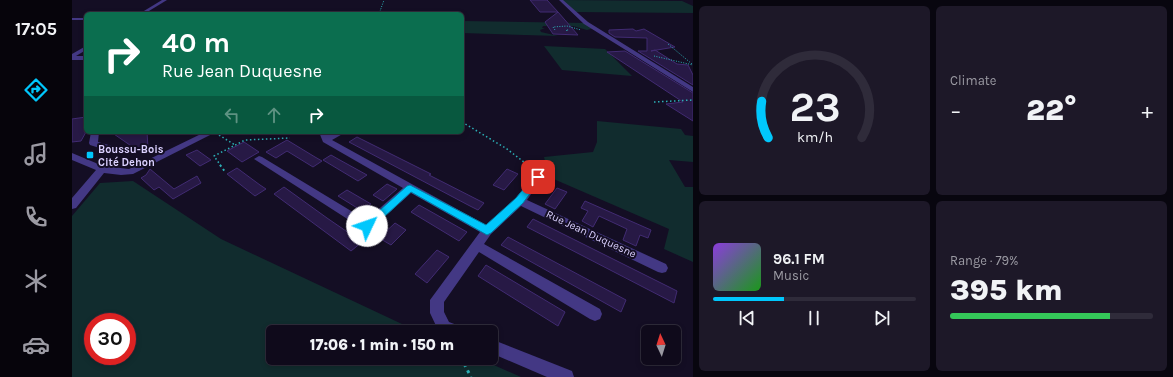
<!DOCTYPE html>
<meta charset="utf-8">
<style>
body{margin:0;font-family:Karla,sans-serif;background:#1d1828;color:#f1f3f6;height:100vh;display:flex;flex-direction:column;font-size:15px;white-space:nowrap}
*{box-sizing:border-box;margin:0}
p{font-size:13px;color:#9b9aa3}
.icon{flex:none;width:22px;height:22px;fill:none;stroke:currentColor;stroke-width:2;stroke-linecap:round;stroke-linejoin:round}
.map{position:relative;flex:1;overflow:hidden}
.sheet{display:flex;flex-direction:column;gap:6px;padding:6px;background:#08060f;width:480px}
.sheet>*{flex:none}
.guide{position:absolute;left:12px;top:12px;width:380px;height:122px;border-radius:6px;box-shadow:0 2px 6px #0003,0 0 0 1px #2f2b3a;background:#0b6e4f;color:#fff;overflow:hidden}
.needle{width:26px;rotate:356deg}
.buttons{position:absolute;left:569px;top:325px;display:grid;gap:8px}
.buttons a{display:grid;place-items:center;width:40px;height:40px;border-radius:6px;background:#0f0a1b;box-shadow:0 2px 6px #0003,0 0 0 1px #2f2b3a;font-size:20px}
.speed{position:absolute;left:12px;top:313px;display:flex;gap:8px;font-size:20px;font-weight:700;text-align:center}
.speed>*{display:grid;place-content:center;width:52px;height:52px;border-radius:50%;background:#0f0a1b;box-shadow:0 2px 6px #0003,0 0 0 1px #2f2b3a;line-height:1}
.speed .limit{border:6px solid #d22;background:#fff;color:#111}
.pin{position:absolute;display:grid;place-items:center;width:34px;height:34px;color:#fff;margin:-17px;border-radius:8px;box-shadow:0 2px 6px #0006}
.me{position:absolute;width:44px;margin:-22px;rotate:48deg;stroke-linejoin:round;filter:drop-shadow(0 0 3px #0008)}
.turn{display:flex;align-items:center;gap:14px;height:84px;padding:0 12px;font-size:18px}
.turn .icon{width:52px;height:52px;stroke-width:2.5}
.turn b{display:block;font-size:28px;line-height:34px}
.lanes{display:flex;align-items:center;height:38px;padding:0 12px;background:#0003;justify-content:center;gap:20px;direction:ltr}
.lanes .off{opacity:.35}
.big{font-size:30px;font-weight:800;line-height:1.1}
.sheet .tile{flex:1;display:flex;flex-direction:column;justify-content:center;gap:6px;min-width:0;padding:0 14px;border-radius:6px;background:#1d1828}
.sheet .dial{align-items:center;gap:0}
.dial svg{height:104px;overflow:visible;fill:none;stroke:#2f2b3a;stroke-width:7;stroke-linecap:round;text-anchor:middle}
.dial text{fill:#f1f3f6;stroke:none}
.song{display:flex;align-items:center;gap:12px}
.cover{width:48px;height:48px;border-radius:6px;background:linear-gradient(135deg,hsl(270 70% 55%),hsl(120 70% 35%))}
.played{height:4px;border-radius:2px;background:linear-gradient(90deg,#00c7fc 35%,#2f2b3a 35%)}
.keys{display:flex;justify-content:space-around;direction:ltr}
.heat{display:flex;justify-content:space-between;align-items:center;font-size:22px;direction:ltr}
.charge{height:6px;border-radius:3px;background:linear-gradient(90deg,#34c759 79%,#2f2b3a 0)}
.sheet .tiles{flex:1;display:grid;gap:6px;grid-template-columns:repeat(2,1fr)}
.trip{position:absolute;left:194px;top:325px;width:232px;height:40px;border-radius:6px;background:#0f0a1b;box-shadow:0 2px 6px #0003,0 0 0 1px #2f2b3a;font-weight:800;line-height:40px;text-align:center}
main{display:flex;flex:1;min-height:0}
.menu{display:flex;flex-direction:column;width:72px;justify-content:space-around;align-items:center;background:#06040b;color:#9b9aa3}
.menu .icon{width:28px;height:28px}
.menu .active{color:#00c7fc}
.menu b{font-size:18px;color:#f1f3f6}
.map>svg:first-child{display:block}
</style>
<main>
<nav class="menu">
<b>17:05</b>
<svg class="icon active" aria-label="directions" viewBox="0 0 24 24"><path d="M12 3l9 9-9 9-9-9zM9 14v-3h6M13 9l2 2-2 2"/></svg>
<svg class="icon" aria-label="music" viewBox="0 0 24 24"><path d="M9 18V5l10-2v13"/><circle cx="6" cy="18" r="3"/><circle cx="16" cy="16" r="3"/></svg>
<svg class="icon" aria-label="phone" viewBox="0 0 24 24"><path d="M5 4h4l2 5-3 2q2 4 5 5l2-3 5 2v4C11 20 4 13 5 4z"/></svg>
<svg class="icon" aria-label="climate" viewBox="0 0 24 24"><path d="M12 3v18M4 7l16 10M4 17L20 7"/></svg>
<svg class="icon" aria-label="car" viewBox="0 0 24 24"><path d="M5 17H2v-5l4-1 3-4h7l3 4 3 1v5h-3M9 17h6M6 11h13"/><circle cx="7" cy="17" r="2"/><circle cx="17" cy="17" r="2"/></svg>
</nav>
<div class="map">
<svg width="621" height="377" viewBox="0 0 621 377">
<rect width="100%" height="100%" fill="#140e24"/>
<g fill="#112c2e" fill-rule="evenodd">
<path d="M489 0 610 1 621 6V13L501 12Z"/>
<path d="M390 21 514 23 522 28 515 30 501 26H471L470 28H473L468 30 469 32 486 36 390 33Z"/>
<path d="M472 46 533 49 560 76 490 70Z"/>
<path d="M525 121 609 129 613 135 621 136V162L597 160 613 187H621V262L592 249 597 229 477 177 472 157 521 152 525 142Z"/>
<path d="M61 181 149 239 347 332H201V358H406L449 377H0V216L28 183ZM21 322H55V356H21Z"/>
</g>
<g fill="#271945" stroke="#412b72">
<path d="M458 0H475L486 12 506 35 481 34 473 22 486 12H468Z"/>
<path d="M561 29 564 31 572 29 603 47 579 51 583 50 605 64 616 65 621 75V85L566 51H575V38L543 37 537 33V30Z"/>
<path d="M553 51 621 93V121L594 104 611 102 535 52Z"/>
<path d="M14 117V129L12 132H14L9 141 0 142V119Z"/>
<path d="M39 132H75L76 148 68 152Z"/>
<path d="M285 137 359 174 357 175 412 203 406 210 398 206 277 142Z"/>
<path d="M215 140 243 157 250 161 241 167 215 151 204 158 194 152Z"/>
<path d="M172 142 187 152 170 162 155 151Z"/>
<path d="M125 150 139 160 128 166 114 155Z"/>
<path d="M259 155 266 159 295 175 286 181 251 160Z"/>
<path d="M165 168 188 185 194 189 183 196 155 174Z"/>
<path d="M78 169 102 189 125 176 129 183 101 199 87 187 82 190 69 178 74 175Z"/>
<path d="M435 169 446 174 432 190 421 185Z"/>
<path d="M315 184 325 189 311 201 301 195Z"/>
<path d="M212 187 255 218 290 242 279 251 202 194Z"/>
<path d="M485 188 495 192 483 209 473 204Z"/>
<path d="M275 190 299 204 290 211 266 196Z"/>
<path d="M513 201 579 230 576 238 568 235 564 246 551 240 555 229 527 216 521 227 510 221 516 211 509 208Z"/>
<path d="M347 205 356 210 395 232 387 241 339 212Z"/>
<path d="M461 219 605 291 602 303 455 227Z"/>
<path d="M323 223 334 230 319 245 307 238Z"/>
<path d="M436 237 554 300 549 312 429 245Z"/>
<path d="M365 250 377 257 355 283 343 274Z"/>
<path d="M414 265 493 312 486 326 406 276Z"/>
</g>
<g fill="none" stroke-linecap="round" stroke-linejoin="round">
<g stroke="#2cb1b8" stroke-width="1" stroke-dasharray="1 1.5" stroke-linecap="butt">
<path d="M307 14 312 0"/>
<path d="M483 30 481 27 495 26 509 30"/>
<path d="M495 31 494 30H497"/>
<path d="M596 44 620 64"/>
<path d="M582 56 621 65"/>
</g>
<g stroke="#2cb1b8" stroke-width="1.5" stroke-dasharray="1.5 2.5" stroke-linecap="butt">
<path d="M582 102 621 100"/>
<path d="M390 122 435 149 457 166"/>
<path d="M147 135 163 145"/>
<path d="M149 166 142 156 173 140 218 138"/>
</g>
<g stroke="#2cb1b8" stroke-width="2" stroke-dasharray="2 3" stroke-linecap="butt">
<path d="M148 165 154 173"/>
<path d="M456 165 462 170"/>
</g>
<path stroke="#2cb1b8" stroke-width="3" stroke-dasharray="3 4" stroke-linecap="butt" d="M389 358 399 377"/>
<g fill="#433884" fill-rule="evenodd">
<path d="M90 0H95L72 14H67Z"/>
<path d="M487 0H491L516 22 621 87V92L512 24Z"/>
<rect x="0" y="18" width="14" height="2"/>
<path d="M14 46V50L4 56H14V60H0V54Z"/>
<path d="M19 132H27L26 142 40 146 41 148 40 150 37 151 18 145 17 143Z"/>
<path d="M133 132H144L61 174 49 175 32 173 4 208 0 209V198L24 170 0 160V153L31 166 57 169Z"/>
<path d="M247 132H255L256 135 264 132H274L260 140 414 225 444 198 463 175H469L471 177 455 200 594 264 596 268 594 272 590 273 586 272 449 206 419 234 412 244 528 309 530 314 528 319 523 321 518 319 407 252 372 302V312L377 322 390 327 392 332H367L358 313V300L408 232 339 193 299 229 295 230 291 229 182 159 187 156 190 157 294 220 331 188 251 142Z"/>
<path d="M419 339 500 371 502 377H475L419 353Z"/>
</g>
</g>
<path fill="#00c7fc" stroke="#0081a4" d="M466 174 470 177 451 203 419 233 415 235 339 192 299 229H292L290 226 335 186 338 185 414 225 444 198 463 175Z"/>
<rect fill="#00c7fc" stroke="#140e24" stroke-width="1.5" x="14" y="151" width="8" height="8" rx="2"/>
<g text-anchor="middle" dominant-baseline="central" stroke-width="4" stroke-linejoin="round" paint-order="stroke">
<g font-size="11" font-weight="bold" fill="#dbd1ff" stroke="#140e24" text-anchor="start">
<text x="26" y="149">Boussu-Bois<tspan x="26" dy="13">Cité Dehon</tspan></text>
</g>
<g font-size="11" fill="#dbd1ff" stroke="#140e24">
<text transform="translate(519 234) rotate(25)">Rue Jean Duquesne</text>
</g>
</g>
</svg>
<div class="buttons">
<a><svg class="needle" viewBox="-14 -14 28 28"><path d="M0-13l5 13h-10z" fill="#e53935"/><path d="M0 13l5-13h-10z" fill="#9b9aa3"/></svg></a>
</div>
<div class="speed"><div class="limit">30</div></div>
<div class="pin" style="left:466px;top:177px;background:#d93025"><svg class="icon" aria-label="arrive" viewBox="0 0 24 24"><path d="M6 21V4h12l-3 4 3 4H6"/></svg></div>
<svg class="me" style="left:295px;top:226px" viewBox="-20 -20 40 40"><circle r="19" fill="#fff"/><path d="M0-13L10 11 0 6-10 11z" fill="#00c7fc"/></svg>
<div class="trip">17:06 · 1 min · 150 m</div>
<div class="guide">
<div class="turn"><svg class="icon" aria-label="right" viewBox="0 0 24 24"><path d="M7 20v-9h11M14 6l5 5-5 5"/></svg><div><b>40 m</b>Rue Jean Duquesne</div></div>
<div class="lanes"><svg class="icon off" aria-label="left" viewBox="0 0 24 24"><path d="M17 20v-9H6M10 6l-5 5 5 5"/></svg><svg class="icon off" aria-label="ahead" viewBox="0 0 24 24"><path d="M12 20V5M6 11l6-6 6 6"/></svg><svg class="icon" aria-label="right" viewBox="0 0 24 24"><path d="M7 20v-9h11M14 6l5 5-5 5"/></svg></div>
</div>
</div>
<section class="sheet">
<div class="tiles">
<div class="tile dial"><svg viewBox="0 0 100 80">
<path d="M14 69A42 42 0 1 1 86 69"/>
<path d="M14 69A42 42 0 0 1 9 41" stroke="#00c7fc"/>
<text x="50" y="56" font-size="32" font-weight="700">23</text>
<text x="50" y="72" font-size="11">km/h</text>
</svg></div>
<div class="tile"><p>Climate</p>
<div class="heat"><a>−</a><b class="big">22°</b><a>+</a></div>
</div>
<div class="tile">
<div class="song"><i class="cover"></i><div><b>96.1 FM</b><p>Music</p></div></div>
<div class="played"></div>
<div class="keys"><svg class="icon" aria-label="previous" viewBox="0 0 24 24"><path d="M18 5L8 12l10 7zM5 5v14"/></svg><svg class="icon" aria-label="pause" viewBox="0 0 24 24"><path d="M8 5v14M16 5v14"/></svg><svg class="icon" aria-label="next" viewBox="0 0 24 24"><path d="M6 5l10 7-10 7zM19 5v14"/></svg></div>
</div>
<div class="tile"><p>Range · 79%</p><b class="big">395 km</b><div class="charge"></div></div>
</div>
</section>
</main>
